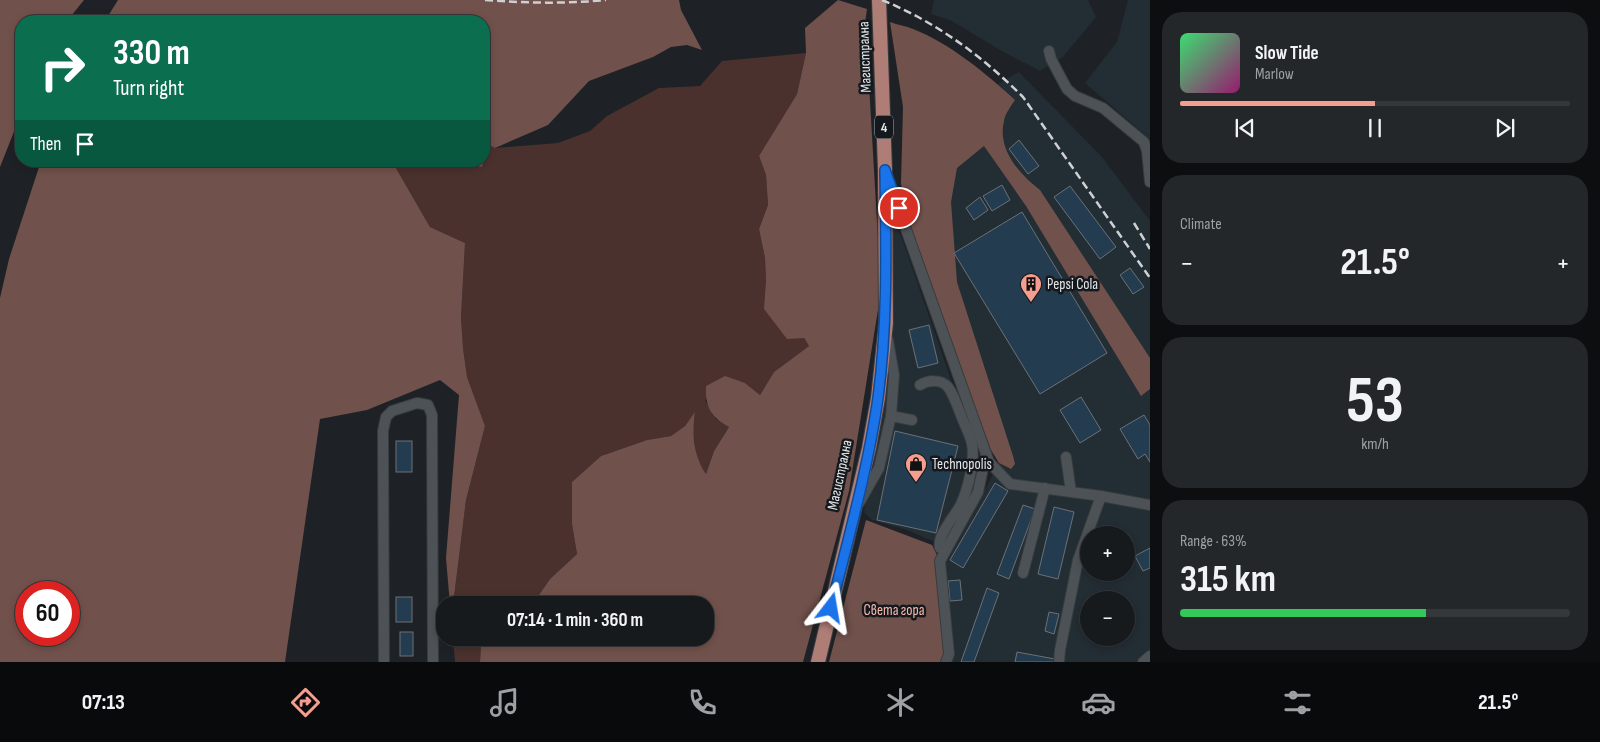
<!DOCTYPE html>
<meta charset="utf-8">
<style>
body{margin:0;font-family:"Sofia Sans Condensed",sans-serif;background:#232729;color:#f1f3f6;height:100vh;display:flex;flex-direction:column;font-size:19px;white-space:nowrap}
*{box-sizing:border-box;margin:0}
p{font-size:16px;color:#9ea1a3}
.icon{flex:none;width:28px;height:28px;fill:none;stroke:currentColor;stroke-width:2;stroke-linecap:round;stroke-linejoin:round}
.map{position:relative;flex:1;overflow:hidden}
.sheet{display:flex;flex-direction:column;gap:12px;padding:12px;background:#0c0e0f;width:450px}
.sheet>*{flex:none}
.hud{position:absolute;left:15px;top:15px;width:475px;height:152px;border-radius:20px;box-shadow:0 2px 8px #0003,0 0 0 1px #35383b;background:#0b6e4f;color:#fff;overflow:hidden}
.tools{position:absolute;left:1080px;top:526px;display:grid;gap:10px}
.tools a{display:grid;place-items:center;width:55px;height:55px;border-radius:50%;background:#161a1c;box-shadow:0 2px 8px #0003,0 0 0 1px #35383b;font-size:25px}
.speed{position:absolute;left:15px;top:581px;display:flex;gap:10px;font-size:25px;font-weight:700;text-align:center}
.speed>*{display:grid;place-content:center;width:65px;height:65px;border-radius:50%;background:#161a1c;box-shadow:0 2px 8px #0003,0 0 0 1px #35383b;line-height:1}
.speed .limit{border:8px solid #d22;background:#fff;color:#111}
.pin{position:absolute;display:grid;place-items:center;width:42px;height:42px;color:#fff;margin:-21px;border:2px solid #fff;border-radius:50%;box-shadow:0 1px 5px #0007}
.me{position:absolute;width:55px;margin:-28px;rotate:14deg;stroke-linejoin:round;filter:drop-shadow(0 0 4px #0008)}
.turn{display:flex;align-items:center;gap:18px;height:105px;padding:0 15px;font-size:22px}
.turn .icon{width:65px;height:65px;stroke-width:2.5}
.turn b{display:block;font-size:35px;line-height:42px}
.then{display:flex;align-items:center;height:48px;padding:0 15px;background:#0003;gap:10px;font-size:19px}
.big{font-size:38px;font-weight:700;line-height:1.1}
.sheet .card{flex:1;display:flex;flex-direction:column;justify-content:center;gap:8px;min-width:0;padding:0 18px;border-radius:20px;background:#232729}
.sheet .dial{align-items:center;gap:0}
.dial b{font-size:65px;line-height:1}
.song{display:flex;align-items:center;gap:15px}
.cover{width:60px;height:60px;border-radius:8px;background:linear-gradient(135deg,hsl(140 70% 55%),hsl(320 70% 35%))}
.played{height:5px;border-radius:2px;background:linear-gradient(90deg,#f59d8f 50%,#35383b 50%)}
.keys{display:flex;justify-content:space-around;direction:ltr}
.heat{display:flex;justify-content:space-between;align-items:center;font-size:28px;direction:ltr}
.charge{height:8px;border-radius:4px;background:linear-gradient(90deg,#34c759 63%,#35383b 0)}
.trip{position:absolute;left:436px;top:596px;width:278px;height:50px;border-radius:20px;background:#161a1c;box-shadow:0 2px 8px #0003,0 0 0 1px #35383b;font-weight:700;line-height:50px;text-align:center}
.menu{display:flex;height:80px;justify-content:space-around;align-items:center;background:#090a0b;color:#9ea1a3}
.menu .icon{width:35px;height:35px}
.menu .selected{color:#f59d8f}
.menu b{font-size:22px;color:#f1f3f6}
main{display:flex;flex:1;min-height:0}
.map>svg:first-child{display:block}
</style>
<main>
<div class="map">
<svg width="1150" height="662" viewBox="0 0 1150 662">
<rect width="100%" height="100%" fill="#1e2226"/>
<g fill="#232d34" fill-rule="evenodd">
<path d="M934 0H1088L1096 17 1063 57 1040 71 1000 50 950 20 931 14Z"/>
<path d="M1128 0H1150V139L1085 83 1117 42Z"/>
<path d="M1019 72 1102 157 1150 221V656L1143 662H946L940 561H947L999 463 1010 469 969 336 925 178 965 103ZM1089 535H1126V572H1089ZM1089 600H1126V638H1089Z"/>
<path d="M888 226 898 229 905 247 984 475 937 543 907 530 872 520 864 512 870 467 882 407 894 290Z"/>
</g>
<g fill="#4a312d">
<path d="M806 53 797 94 759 156 766 175 768 205 759 229 765 258 766 282 809 346 774 372 760 395 745 383 705 400 716 419 729 427 714 451 706 474 696 458 693 428 695 413 685 426 671 436 647 440 601 456 572 482V524L577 554 550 579 532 605H453L466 500 485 426 467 377 463 348 461 317 465 243 430 227 393 163 394 161H440L482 167 487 153V144L495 148 558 143 590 131 607 116 659 88 700 86 722 61Z"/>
<path d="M453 638H496L481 645 480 662H455Z"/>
</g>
<g fill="#71514b" fill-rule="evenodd">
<path d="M0 0H84L67 21H21V114L0 167Z"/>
<path d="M118 0H679L681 10 702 50 687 45 671 47 653 57 589 81 548 125 495 148 487 144V153L482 167 440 161H484V21H105Z"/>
<path d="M838 0 867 9 863 37 869 84 881 291 849 491 803 662H480L481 645 496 638H705V605H532L550 579 577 554 572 524V482L601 456 647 440 671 436 685 426 695 412C692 434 693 455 706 474L714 451 729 427C711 417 705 407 706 386L725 376 745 383 760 395 774 372 809 346 804 338 787 339 764 309 766 282 765 258 759 229 768 205 766 175 759 156 797 94 806 53 805 28Z"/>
<path d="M890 22C898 25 906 26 913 29 948 42 987 74 1015 100 1011 106 1005 114 1004 121 997 149 1019 174 1040 190L1150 358V389L1141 396 1026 206 984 146 957 168 951 202 957 282 1013 456 1015 464 1011 469 999 463 991 450 905 219 901 183 903 107Z"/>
<path d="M41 161H394L393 163 430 227 465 243 461 317 463 348 467 377 485 426 466 500 453 605H450L446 558 459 395 440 380 367 410 320 419 285 662H0V298L9 259ZM26 592H69V635H26Z"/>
<path d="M866 520 932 545 940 561 946 662H829Z"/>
</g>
<g fill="#243c4f" stroke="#6c7175">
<path d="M1019 140 1039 166 1028 174 1009 149Z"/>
<path d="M1002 185 1010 200 992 211 983 196Z"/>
<path d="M1070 186 1116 247 1100 259 1054 197Z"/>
<path d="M980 197 988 210 974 220 966 208Z"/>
<path d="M1022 212 1107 353 1040 394 954 253Z"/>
<path d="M1130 268 1144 287 1133 294 1120 275Z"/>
<path d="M929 325 938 363 918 368 909 330Z"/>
<path d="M1081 397 1101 430 1080 443 1060 410Z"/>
<path d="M1144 415 1150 425V462L1145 454 1138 459 1120 429Z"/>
<path d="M895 431 958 446 936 533 877 520Z"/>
<rect x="396" y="441" width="16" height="31"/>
<path d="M995 483 1008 491 963 568 950 560Z"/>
<path d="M1023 505 1035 509 1009 579 997 574Z"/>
<path d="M1054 507 1074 512 1058 579 1038 574Z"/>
<path d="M1150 548V568L1143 571 1135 556Z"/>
<path d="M960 580 962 600 950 601 948 581Z"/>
<path d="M987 588 999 593 974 662H961Z"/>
<rect x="396" y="597" width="16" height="25"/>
<path d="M1049 612 1059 614 1054 634 1045 631Z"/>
<rect x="400" y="632" width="13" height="24"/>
<path d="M1017 652 1055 659V662H1015Z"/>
</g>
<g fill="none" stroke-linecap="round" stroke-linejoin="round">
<g stroke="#383c3f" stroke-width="12">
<g id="minor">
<path d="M1049 51 1051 59 1067 89 1075 96 1103 108 1144 142 1147 151 1150 182"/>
<path d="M887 176 989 462 1010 484 1101 496 1150 505"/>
<path d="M920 385C928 380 941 379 948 387 954 395 957 406 961 415 964 424 970 434 972 444 975 461 968 489 961 504 956 515 936 536 940 548L946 550"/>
<path d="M891 416 912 420"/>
<path d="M1066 457 1071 492"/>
<path d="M859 503 879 468 891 416 894 375 888 340"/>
<path d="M1023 573 1045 488"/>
<path d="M384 662 383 431 386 417 392 411 417 403 428 405 432 415 433 662"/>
<path d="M946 662 949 654 940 561 978 492 986 454"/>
<path d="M1059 662 1060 650 1078 560 1101 496"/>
<path d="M1143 662 1150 656"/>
</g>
</g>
<g stroke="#383c3f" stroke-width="16">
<path id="major" d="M818 662 869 448 878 398 886 323 885 170 879 0"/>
</g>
<use href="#minor" stroke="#4d5256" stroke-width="10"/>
<use href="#major" stroke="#ae7d76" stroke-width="14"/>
<g stroke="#ced1d3" stroke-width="2.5" stroke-dasharray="8 4" stroke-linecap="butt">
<path d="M485 0C526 3 565 4 606 0"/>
<path d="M882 0C936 22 982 56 1023 97L1150 278"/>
<path d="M1134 223 1150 249"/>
</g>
</g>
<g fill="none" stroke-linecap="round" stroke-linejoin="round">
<g stroke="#114b97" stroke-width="12">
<path id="route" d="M831 608C848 539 868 469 878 398 888 322 886 246 885 170L899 208"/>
</g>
<use href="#route" stroke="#1a73e8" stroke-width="9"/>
</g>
<defs>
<g id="building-pin" transform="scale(1.125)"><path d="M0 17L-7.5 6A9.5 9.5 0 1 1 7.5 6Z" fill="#f59d8f" stroke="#15191d"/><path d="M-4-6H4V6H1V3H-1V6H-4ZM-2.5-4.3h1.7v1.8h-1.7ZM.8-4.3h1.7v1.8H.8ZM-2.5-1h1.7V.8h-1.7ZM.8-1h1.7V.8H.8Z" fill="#111"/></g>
<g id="shop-pin" transform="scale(1.125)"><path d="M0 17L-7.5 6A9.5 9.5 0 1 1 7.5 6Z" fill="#f59d8f" stroke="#15191d"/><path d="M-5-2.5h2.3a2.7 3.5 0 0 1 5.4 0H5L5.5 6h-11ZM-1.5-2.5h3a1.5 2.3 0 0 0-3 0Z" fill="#111"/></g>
</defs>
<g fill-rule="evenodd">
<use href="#building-pin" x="1031" y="284"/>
<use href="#shop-pin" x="916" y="464"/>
</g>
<g text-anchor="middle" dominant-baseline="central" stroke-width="5" stroke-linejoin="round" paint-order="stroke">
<rect fill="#15191d" stroke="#a6a9ac" stroke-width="1" x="875" y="115.5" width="18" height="23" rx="4"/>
<g font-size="14" font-weight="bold" fill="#e4e7e9">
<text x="884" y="127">4</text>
</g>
<g font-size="15" fill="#e4e7e9" stroke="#15191d">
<text transform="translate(865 57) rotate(-92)">Магистрална</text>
<text transform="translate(840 475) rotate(-78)">Магистрална</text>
</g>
<g font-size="15" fill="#e4e7e9" stroke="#15191d" text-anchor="start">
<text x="1047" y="284">Pepsi Cola</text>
<text x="932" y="464">Technopolis</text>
</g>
<g font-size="15" fill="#fabbb1" stroke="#15191d">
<text x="894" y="610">Света гора</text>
</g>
</g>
</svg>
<div class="tools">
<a>+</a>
<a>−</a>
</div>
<div class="speed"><div class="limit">60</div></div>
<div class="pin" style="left:899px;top:208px;background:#d93025"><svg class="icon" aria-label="arrive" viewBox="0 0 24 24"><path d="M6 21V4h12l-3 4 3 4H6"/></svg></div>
<svg class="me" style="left:831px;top:608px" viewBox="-20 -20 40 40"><path d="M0-17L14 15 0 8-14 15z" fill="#1a73e8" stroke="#fff" stroke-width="4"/></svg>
<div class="trip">07:14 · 1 min · 360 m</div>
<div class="hud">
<div class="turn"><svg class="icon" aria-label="right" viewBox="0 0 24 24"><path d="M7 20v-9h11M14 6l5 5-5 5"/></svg><div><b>330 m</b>Turn right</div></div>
<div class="then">Then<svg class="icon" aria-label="arrive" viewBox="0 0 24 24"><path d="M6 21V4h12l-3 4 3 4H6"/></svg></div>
</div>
</div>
<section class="sheet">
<div class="card">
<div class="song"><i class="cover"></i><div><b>Slow Tide</b><p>Marlow</p></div></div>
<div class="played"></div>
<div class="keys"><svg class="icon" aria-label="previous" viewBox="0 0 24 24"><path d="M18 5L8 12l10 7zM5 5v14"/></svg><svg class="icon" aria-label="pause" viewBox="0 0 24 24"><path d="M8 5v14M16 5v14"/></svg><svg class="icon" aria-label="next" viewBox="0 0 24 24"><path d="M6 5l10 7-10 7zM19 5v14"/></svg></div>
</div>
<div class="card"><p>Climate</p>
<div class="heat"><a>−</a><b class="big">21.5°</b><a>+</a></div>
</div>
<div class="card dial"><b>53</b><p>km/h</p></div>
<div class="card"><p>Range · 63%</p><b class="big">315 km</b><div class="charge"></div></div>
</section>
</main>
<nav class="menu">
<b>07:13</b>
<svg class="icon selected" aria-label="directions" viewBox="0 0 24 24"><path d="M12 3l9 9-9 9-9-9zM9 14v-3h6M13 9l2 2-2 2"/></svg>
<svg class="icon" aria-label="music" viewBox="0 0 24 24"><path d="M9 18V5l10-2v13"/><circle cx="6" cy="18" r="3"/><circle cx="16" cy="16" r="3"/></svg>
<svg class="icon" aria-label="phone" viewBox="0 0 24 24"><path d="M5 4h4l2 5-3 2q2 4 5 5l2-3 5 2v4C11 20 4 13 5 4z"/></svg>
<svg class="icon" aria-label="climate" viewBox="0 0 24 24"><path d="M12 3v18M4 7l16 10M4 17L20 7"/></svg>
<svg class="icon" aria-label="car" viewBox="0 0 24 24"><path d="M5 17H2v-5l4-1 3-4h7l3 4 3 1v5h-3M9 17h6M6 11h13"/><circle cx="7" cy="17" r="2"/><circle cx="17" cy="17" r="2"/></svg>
<svg class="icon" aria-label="filters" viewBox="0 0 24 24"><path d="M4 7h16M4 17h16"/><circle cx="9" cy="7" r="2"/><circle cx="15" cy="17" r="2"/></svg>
<b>21.5°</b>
</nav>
